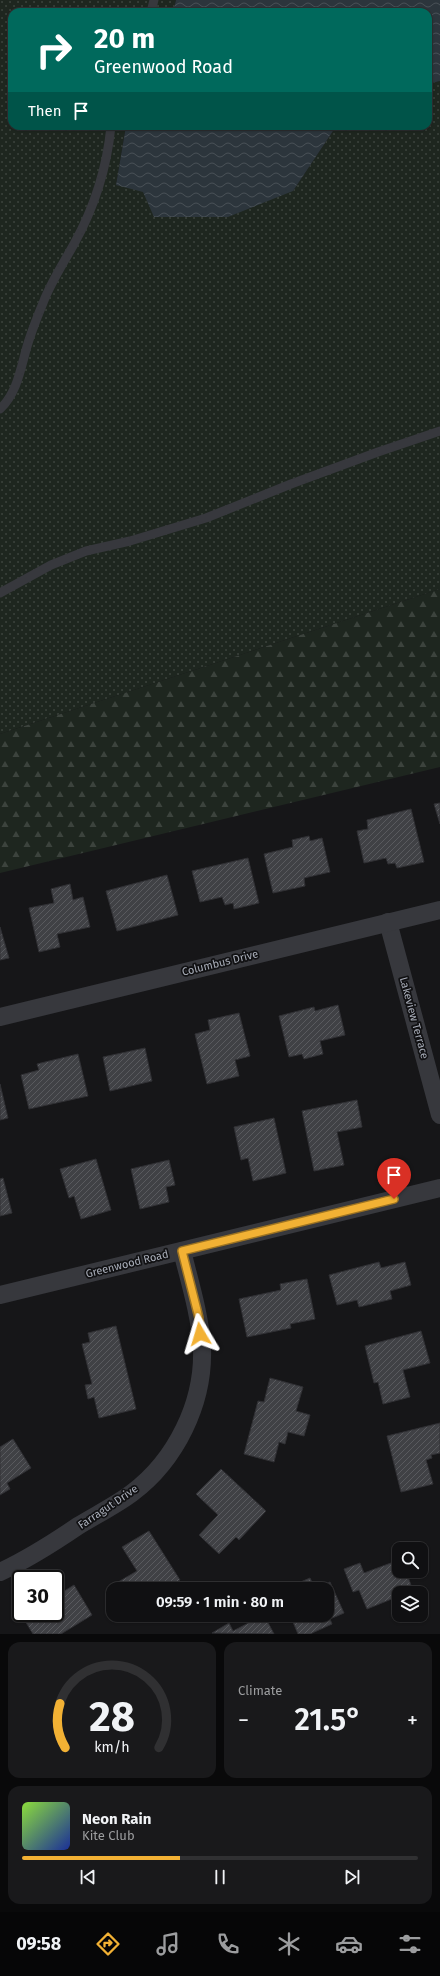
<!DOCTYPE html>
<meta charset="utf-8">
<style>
body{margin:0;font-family:"Fira Sans",sans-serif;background:#19191b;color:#f1f3f6;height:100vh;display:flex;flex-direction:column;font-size:15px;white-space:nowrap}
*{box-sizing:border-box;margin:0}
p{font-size:13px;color:#9c9d9f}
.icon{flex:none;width:22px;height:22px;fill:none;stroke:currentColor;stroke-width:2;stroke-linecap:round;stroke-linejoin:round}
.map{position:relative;height:1634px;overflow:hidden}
.side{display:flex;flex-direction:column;gap:8px;padding:8px;background:#09090a;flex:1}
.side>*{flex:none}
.hud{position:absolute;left:8px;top:8px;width:424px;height:122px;border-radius:12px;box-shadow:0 1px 3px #0004,0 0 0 1px #303032;background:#00695c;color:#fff;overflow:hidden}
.buttons{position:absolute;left:392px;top:1542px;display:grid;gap:8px}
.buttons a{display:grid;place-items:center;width:36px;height:36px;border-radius:8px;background:#101012;box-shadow:0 1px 3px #0004,0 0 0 1px #303032;font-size:20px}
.speed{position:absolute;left:12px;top:1570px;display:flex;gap:8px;font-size:20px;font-weight:700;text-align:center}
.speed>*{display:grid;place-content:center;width:52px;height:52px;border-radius:50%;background:#101012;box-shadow:0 1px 3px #0004,0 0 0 1px #303032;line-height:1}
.speed .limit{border:2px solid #111;border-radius:6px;background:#fff;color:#111}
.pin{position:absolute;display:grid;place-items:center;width:34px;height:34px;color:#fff;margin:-41px -17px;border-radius:50% 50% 50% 0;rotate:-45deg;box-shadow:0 0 4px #0007}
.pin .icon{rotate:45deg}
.me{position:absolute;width:44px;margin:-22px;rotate:353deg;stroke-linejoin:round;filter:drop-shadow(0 0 3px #0008)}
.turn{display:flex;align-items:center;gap:14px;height:84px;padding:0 20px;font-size:18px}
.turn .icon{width:52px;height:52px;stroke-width:2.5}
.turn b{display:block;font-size:28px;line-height:34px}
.then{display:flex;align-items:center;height:38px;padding:0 20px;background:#0003;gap:8px;font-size:15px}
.big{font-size:30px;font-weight:600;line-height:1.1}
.side .widget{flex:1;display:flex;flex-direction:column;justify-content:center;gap:6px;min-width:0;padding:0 14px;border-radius:12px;background:#19191b}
.side .dial{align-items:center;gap:0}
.dial svg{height:104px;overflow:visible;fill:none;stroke:#303032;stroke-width:7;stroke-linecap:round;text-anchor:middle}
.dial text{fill:#f1f3f6;stroke:none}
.song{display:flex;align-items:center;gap:12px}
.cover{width:48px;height:48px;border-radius:6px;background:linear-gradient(135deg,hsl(90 70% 55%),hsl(230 70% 35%))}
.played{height:4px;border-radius:2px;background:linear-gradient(90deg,#f2b134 40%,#303032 40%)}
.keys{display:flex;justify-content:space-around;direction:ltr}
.heat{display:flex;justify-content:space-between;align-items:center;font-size:22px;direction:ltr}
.side .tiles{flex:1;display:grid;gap:8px;grid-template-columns:1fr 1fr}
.widget:last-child{grid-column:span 2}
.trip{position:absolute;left:106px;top:1582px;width:228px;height:40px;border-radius:12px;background:#101012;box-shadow:0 1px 3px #0004,0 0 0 1px #303032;font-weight:600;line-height:40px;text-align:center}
.menu{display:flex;height:64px;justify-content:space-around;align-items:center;background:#060607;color:#9c9d9f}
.menu .icon{width:28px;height:28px}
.menu .on{color:#f2b134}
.menu b{font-size:18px;color:#f1f3f6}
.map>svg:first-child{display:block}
</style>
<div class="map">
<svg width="440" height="1634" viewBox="0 0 440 1634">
<defs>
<pattern id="grass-dots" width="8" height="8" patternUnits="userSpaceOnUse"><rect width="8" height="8" fill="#1e261f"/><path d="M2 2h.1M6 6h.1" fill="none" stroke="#3c433d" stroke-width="1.8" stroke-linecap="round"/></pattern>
<pattern id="forest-firs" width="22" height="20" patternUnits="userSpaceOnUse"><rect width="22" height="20" fill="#1e261f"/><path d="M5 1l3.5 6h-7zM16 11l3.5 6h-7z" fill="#3c433d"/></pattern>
<pattern id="water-waves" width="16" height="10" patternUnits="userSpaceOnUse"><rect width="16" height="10" fill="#2c353c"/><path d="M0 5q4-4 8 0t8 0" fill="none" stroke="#485056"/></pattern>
<pattern id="building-hatch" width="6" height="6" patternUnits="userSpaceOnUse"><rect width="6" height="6" fill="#404145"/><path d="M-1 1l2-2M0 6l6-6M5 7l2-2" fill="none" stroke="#595a5e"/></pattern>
</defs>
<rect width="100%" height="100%" fill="#161618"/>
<path fill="url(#grass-dots)" d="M0 0H176L173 12H12V126H126L116 185 293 191 335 128 340 126H428V84L440 81V589L0 734Z"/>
<path fill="url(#forest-firs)" d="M440 589V767L0 873V734Z"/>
<g fill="url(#water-waves)">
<path d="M176 0H440V81L428 84V12H173Z"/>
<path d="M126 126H340L335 128 293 191 228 217H154L143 192 116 185Z"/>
</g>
<g fill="url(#building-hatch)" stroke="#303034">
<path d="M440 803V824L434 804Z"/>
<path d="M411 809 424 862 397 868 395 863 388 864 386 858 364 863 357 831 368 829 367 820Z"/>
<path d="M309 836 310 841 322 838 330 872 304 878 305 886 273 893 264 854 293 847 292 840Z"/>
<path d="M248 858 259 903 234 909 233 903 225 905 222 897 200 902 192 871Z"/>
<path d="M167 875 178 915 117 931 106 891Z"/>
<path d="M70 884 73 900 83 897 90 927 57 934 60 947 39 952 29 908 54 903 51 889Z"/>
<path d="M0 927 9 958 0 960Z"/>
<path d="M338 1005 345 1035 320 1041 323 1054 304 1059 302 1054 289 1057 279 1016 314 1007 315 1011Z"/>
<path d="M239 1013 250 1056 235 1060 239 1076 207 1084 195 1034 210 1030 208 1020Z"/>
<path d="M145 1048 152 1081 110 1091 103 1057Z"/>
<path d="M78 1054 88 1096 29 1109 21 1075 39 1070 37 1064Z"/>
<path d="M0 1084 8 1118 0 1120Z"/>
<path d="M357 1100 362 1127 337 1132 344 1165 314 1171 302 1111Z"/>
<path d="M274 1118 286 1173 253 1181 248 1158 241 1160 234 1127Z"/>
<path d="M96 1159 111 1210 81 1219 74 1196 69 1198 60 1169Z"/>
<path d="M169 1160 175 1185 166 1187 169 1202 140 1209 131 1169Z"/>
<path d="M3 1178 12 1213 0 1216V1179Z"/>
<path d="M379 1262 381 1268 405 1262 411 1285 390 1291 392 1299 359 1307 357 1300 337 1305 329 1275Z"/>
<path d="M307 1279 315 1319 290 1324 291 1328 247 1337 239 1299 281 1290 280 1284Z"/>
<path d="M116 1326 136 1409 99 1418 94 1397 88 1399 85 1385 92 1384 82 1344 90 1342 88 1333Z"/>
<path d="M421 1331 430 1363 403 1370 410 1397 383 1404 378 1382 374 1383 365 1346Z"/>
<path d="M270 1378 303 1387 296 1411 310 1415 304 1436 288 1432 285 1444 279 1442 274 1462 244 1454 258 1401 264 1402Z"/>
<path d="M440 1423V1453L431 1455 432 1458 426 1460 433 1484 401 1492 387 1436Z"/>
<path d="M13 1439 31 1468 7 1483 10 1489 0 1495V1447Z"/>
<path d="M221 1469 266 1511 239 1540 236 1537 219 1554 199 1535 218 1515 196 1494Z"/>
<path d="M149 1531 180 1580 166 1589H115L113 1585 137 1571 122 1547Z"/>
<path d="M399 1560V1571H406L413 1591 399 1593V1596L367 1609 359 1590 353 1592 344 1569 360 1563 364 1573Z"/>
<path d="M310 1578 315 1589 330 1582 344 1613 330 1619 332 1624 310 1634H298L290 1615H327V1589H298L296 1584Z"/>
<path d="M74 1585 92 1615 61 1634H33L19 1611 21 1610V1613H55V1597Z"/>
<path d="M264 1615 274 1634 212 1633 229 1623 233 1631Z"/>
</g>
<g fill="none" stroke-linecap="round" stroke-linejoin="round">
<g stroke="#37383d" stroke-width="9">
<path d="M151 12 154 0"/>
<path d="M0 409C19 391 21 364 29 340 33 328 38 315 43 303 51 282 63 264 74 244 94 208 107 167 111 126"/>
<path d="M0 593 51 565 86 551 130 541 206 518 291 484 378 452 440 431"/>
</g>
<g stroke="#37383d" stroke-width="18">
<path d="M388 922 440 1115"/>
<path d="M0 1017 440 910"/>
<path d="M0 1295 440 1188"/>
<path d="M0 1572C28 1559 53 1543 78 1526 96 1515 116 1505 132 1493 176 1460 204 1403 202 1348 200 1315 190 1283 182 1251"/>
</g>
</g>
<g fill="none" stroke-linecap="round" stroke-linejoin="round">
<g stroke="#9d7322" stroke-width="10">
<path id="route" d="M200 1334 199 1318 182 1251 394 1199"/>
</g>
<use href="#route" stroke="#f2b134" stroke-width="7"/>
</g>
<g text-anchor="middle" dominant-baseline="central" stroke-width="3.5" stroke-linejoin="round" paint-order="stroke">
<g font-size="11" fill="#a8adb8" stroke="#111113">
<text transform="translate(220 963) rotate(-14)">Columbus Drive</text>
<text transform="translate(414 1018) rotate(75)">Lakeview Terrace</text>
<text transform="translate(127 1264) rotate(-14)">Greenwood Road</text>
<text transform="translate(108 1507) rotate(-34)">Farragut Drive</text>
</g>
</g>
</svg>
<div class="buttons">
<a><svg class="icon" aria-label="search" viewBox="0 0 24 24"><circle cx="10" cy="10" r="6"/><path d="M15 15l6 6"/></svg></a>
<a><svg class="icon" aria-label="layers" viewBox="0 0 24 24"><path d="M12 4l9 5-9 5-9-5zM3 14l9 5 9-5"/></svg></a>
</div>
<div class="speed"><div class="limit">30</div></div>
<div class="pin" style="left:394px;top:1199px;background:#d93025"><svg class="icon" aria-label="arrive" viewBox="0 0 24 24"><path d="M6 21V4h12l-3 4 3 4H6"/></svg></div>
<svg class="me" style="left:200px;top:1334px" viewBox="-20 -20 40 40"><path d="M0-17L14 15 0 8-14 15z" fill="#f2b134" stroke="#fff" stroke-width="4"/></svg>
<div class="trip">09:59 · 1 min · 80 m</div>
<div class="hud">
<div class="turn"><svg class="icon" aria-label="right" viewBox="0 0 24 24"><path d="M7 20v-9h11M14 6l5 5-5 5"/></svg><div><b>20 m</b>Greenwood Road</div></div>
<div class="then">Then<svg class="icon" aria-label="arrive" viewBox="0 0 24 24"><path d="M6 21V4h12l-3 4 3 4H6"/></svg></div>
</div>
</div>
<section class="side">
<div class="tiles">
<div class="widget dial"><svg viewBox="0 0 100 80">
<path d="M14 69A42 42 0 1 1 86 69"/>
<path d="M14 69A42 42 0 0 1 10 35" stroke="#f2b134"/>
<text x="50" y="56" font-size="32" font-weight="700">28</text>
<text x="50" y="72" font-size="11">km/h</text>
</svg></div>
<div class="widget"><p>Climate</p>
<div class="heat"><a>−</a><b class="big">21.5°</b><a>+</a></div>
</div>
<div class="widget">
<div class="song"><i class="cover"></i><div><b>Neon Rain</b><p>Kite Club</p></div></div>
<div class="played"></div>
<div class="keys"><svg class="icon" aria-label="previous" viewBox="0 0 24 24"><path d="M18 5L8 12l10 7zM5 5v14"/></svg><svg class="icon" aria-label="pause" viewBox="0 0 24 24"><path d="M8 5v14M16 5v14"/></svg><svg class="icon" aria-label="next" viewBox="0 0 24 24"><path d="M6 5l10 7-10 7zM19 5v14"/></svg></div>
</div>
</div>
</section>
<nav class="menu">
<b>09:58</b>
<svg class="icon on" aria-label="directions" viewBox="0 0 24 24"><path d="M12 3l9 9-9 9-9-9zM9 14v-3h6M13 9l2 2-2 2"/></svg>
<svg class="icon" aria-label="music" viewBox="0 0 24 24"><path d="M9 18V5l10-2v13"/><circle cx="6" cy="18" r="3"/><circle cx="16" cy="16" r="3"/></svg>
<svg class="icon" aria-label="phone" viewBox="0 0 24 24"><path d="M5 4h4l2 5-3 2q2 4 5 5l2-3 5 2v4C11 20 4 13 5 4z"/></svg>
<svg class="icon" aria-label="climate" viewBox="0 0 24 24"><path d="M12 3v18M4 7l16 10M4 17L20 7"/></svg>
<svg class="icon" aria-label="car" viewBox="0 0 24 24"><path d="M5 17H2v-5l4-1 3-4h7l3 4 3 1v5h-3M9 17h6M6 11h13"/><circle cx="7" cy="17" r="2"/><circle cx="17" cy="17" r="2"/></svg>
<svg class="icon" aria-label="filters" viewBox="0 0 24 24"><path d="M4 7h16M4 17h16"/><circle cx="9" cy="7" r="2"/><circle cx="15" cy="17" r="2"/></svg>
</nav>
